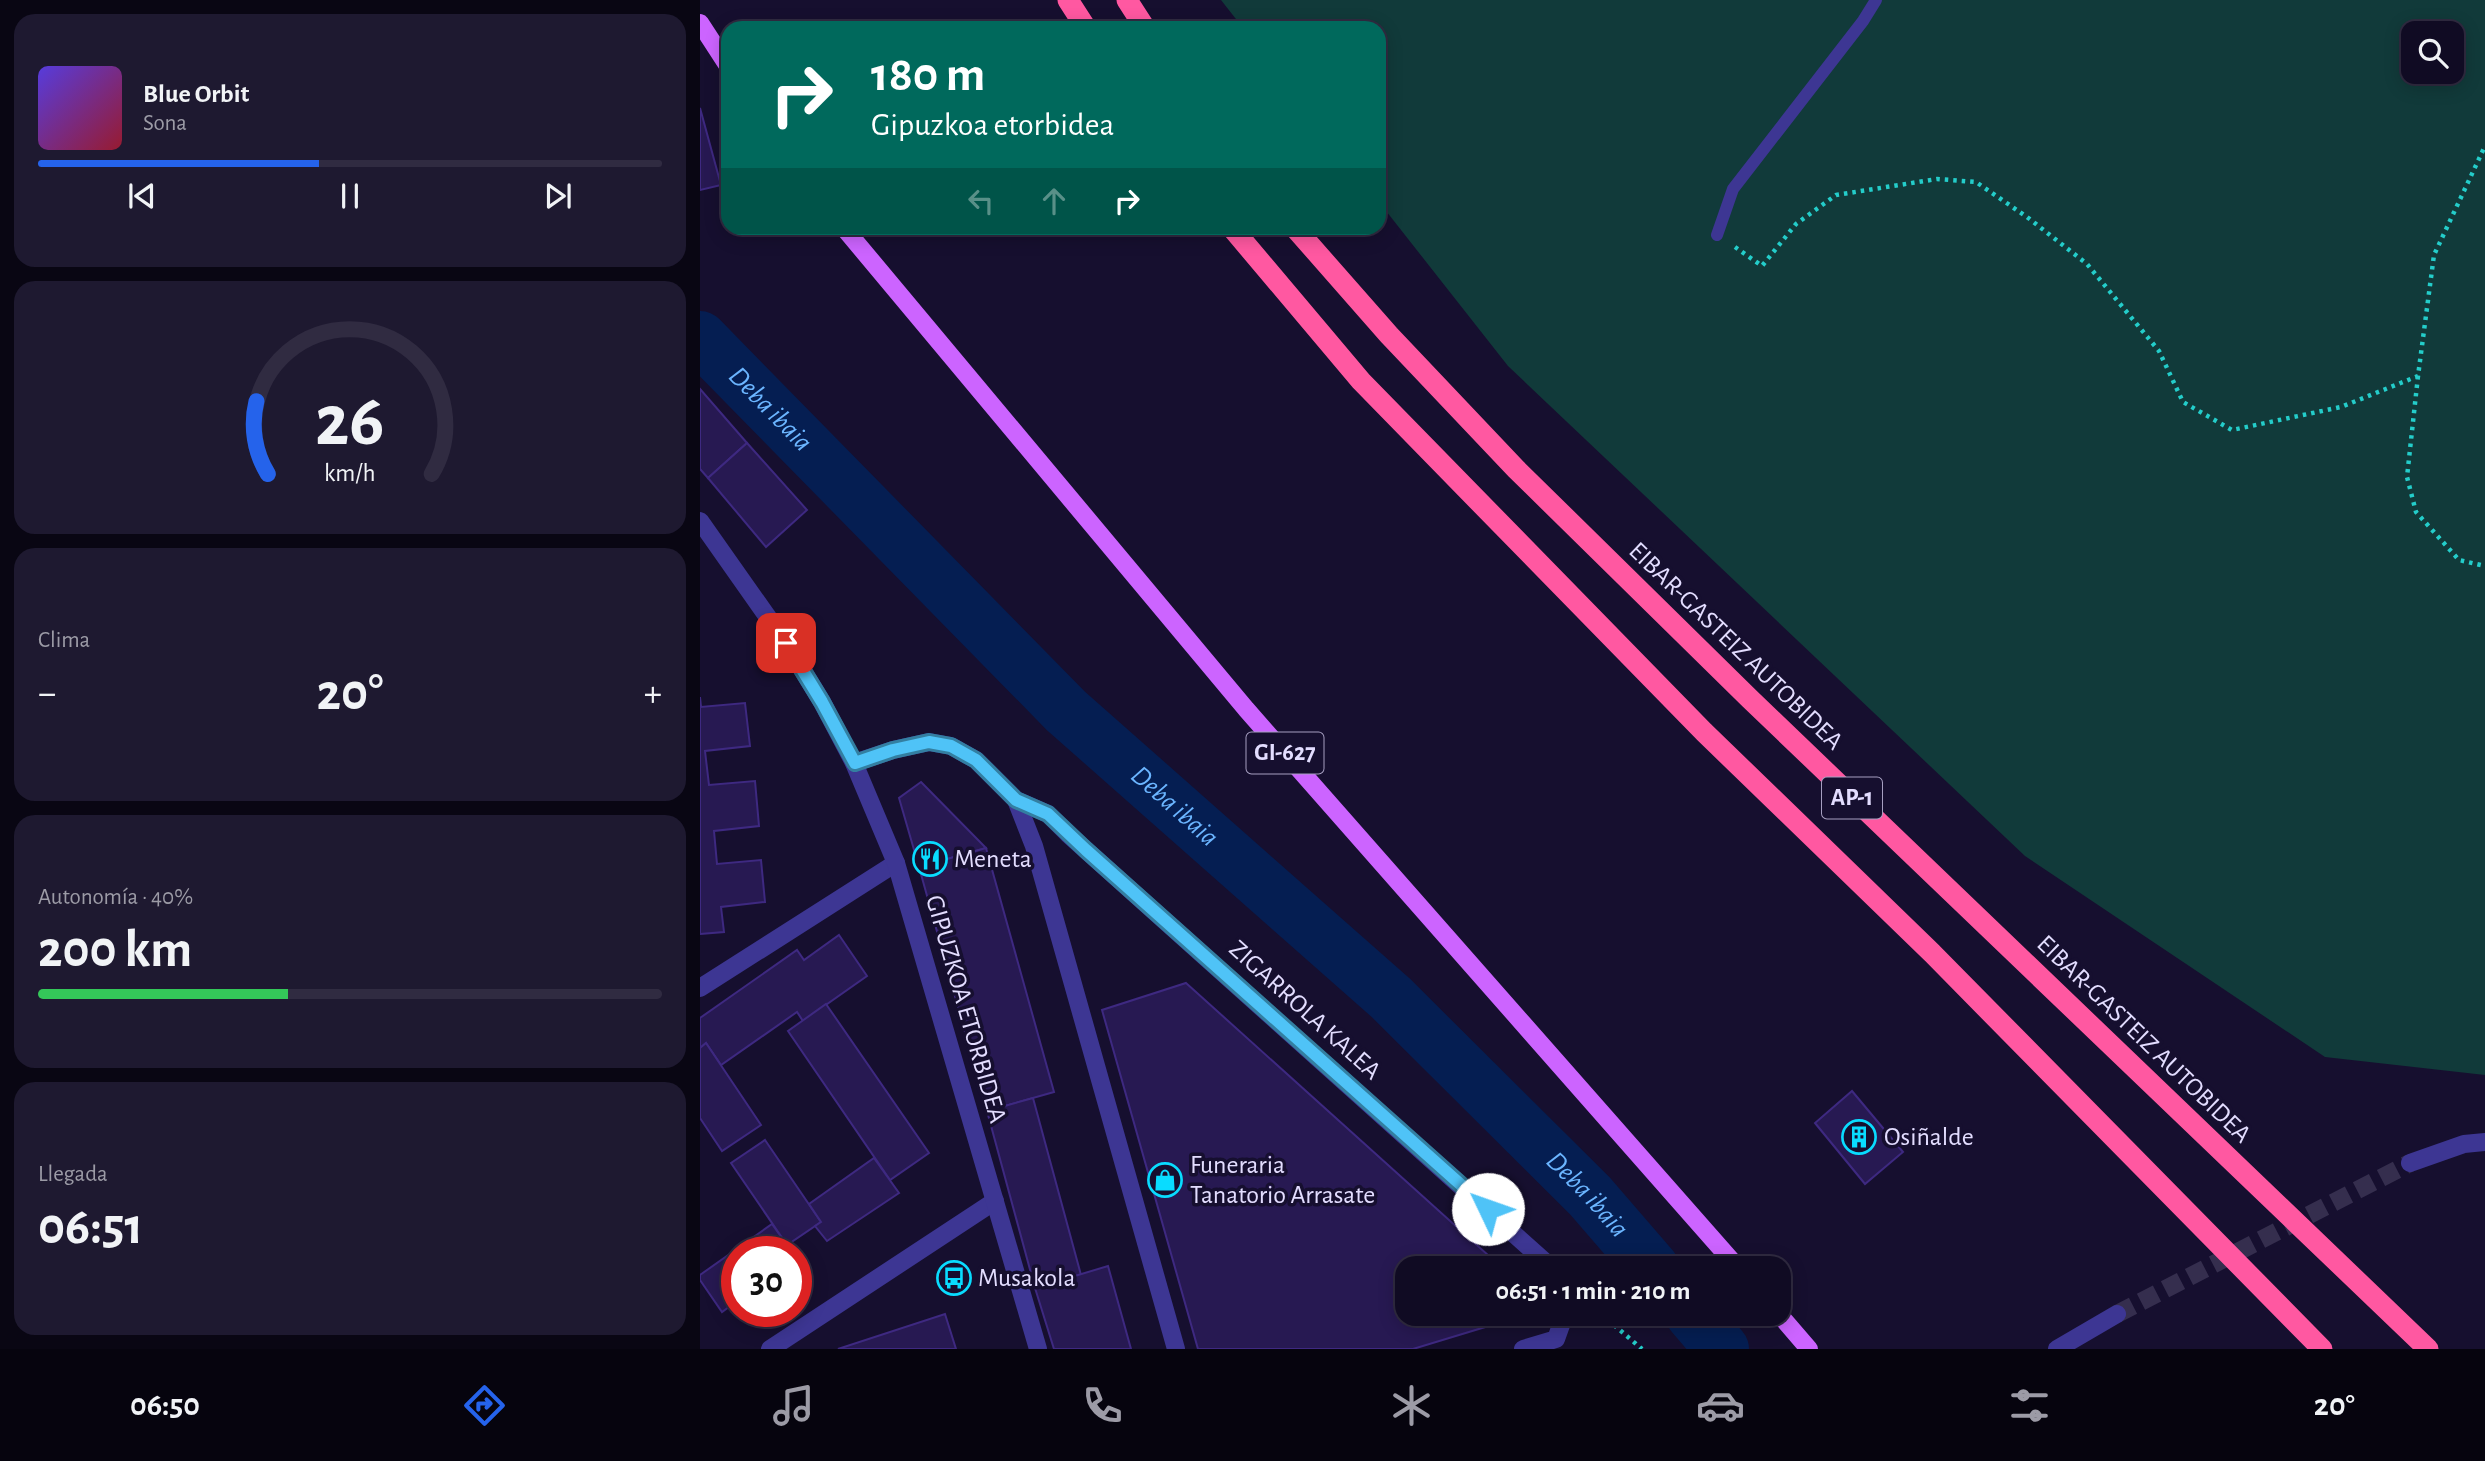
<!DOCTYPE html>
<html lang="es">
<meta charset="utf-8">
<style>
body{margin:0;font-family:"Alegreya Sans",sans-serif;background:#1e1930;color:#f1f3f6;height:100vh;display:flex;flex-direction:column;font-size:26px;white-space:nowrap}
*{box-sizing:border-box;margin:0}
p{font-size:23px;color:#9c9ba6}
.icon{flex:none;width:38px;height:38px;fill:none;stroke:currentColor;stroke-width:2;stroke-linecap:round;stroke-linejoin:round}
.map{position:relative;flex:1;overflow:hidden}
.drawer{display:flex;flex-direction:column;gap:14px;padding:14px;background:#090613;width:700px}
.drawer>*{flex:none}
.banner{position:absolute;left:21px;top:21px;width:665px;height:214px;border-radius:21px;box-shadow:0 4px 18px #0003,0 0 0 2px #302b41;background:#00695c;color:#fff;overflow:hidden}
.buttons{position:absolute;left:1701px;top:21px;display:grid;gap:14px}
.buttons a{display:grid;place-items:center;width:63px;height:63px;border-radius:14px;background:#100b23;box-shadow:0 4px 18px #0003,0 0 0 2px #302b41;font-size:35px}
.speed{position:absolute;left:21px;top:1236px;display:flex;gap:14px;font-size:35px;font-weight:700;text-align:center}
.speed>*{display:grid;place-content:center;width:91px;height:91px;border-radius:50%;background:#100b23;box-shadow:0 4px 18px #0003,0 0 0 2px #302b41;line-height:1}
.speed .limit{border:10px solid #d22;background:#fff;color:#111}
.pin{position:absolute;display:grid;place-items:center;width:60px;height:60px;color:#fff;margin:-30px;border-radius:14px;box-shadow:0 4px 10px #0006}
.me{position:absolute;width:77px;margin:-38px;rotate:312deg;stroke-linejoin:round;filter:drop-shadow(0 0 5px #0008)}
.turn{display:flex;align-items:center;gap:24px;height:147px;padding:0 35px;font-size:32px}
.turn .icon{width:91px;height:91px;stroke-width:2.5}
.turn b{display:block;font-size:49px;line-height:60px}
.lanes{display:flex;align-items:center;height:66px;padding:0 35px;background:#0003;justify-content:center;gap:35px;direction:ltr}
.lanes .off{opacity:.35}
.big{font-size:52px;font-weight:700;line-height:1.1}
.drawer .tile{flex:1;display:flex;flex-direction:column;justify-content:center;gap:10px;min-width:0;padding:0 24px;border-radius:21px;background:#1e1930}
.drawer .dial{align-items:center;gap:0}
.dial svg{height:182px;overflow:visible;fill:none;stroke:#302b41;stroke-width:7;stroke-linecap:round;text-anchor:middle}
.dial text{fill:#f1f3f6;stroke:none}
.song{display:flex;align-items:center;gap:21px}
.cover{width:84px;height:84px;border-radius:10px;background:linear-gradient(135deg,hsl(250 70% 55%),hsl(350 70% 35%))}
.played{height:7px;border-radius:4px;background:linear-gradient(90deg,#2563eb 45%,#302b41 45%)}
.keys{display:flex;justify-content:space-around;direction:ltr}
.heat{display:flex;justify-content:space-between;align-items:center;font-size:38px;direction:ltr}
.charge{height:10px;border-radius:5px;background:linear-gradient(90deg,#34c759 40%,#302b41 0)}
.trip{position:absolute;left:695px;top:1256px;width:396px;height:70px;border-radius:21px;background:#100b23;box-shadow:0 4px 18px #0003,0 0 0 2px #302b41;font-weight:700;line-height:70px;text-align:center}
.tab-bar{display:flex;height:112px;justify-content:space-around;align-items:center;background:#06040e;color:#9c9ba6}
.tab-bar .icon{width:49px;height:49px}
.tab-bar .current{color:#2563eb}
.tab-bar b{font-size:32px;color:#f1f3f6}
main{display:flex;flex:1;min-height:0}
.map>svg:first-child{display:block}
</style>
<main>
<section class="drawer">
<div class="tile">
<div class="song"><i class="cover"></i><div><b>Blue Orbit</b><p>Sona</p></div></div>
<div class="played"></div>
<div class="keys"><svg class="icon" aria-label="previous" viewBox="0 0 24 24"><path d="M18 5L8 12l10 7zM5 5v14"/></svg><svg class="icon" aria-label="pause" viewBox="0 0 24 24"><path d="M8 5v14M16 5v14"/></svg><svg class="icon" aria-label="next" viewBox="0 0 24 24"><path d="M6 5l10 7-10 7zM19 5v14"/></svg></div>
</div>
<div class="tile dial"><svg viewBox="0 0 100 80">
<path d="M14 69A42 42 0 1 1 86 69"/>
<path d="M14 69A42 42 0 0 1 9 37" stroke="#2563eb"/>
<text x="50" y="56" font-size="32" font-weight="700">26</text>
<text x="50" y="72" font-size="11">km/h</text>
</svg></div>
<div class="tile"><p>Clima</p>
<div class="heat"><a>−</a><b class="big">20°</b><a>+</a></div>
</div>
<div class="tile"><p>Autonomía · 40%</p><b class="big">200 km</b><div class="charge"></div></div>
<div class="tile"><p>Llegada</p><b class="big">06:51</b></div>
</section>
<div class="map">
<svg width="1785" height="1349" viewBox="0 0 1785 1349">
<rect width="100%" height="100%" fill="#160f2f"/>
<path fill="#113a3a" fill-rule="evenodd" d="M521 0H1785V1075L1625 1057 1325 856 808 366 679 202V28H543ZM1713 33H1752V72H1713Z"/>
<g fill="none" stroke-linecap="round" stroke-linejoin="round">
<g stroke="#051e52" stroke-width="54">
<path id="s1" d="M0 338 366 711 691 998 890 1196 953 1269"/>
<path d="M992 1314 1022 1349"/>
</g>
</g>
<g fill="#271952" stroke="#3e2981" stroke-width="2">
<path d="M0 108 21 185 0 190Z"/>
<path d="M0 389 47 443 8 478 0 469Z"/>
<path d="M47 443 107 510 66 547 8 478Z"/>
<path d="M0 697 1 707 45 703 50 746 5 751 9 785 55 781 59 826 14 831 17 864 61 860 65 902 21 907 24 932 0 934Z"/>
<path d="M221 782 286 848 219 867 199 798Z"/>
<path d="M286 848 354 1092 287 1111 219 867Z"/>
<path d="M139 935 167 976 103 1021 97 1012 21 1065 6 1043 0 1048V1018L97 950 104 960Z"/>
<path d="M486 983 799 1265 800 1269H707V1314H814L815 1318 713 1349H498L402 1010Z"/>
<path d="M126 1004 229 1153 190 1180 88 1031Z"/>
<path d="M6 1043 61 1125 22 1151 0 1118V1048Z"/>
<path d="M1152 1091 1203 1152 1165 1184 1115 1123Z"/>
<path d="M333 1098 381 1275 335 1288 287 1111Z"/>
<path d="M65 1140 121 1222 87 1245 31 1163Z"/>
<path d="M174 1158 199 1193 127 1241 115 1226 121 1222 109 1204Z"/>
<path d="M72 1224 91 1251H37V1301L22 1312 0 1280V1275Z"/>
<path d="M408 1266 431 1349H354L335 1288Z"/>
<path d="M245 1314 256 1349H138Z"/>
</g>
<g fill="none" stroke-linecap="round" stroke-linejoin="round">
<path stroke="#352e4e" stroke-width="18" stroke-dasharray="18 9" stroke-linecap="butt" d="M1417 1314 1710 1163"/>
<g stroke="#24cdca" stroke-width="4.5" stroke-dasharray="3.5 5" stroke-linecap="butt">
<path d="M1035 247 1062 266 1096 224 1136 195 1237 179 1276 182 1327 217 1387 264 1459 351 1483 402 1532 430 1641 407 1718 376 1734 255 1785 146"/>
<path d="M1718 376 1707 477 1716 512 1759 560 1785 566"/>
<path d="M901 1314 942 1349"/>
</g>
<path stroke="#3d3693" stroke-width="12" d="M1017 235 1033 189 1163 21 1176 0"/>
<g stroke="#3d3693" stroke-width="18">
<path d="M154 763 193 750 229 742 251 746 276 760 316 800 348 814 368 834 853 1269"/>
<path d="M316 800 334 846 476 1349"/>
<path d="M0 988 196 863"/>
<path d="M1710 1163 1764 1144 1785 1142"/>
<path d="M70 1349 295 1201"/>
<path d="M823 1349 856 1339 865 1314"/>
<path d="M1357 1349 1417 1314"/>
</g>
<path stroke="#3d3693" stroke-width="18" d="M0 521 86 643 122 702 154 763 196 863 338 1349"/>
<g stroke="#cc64ff" stroke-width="18">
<path d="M0 23 28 66"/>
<path d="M144 228 546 709 1039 1269"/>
<path d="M1078 1313 1109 1349"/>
</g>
<g stroke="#ff58a1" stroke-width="21">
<path d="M368 0 386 28"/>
<path d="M427 0 445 28"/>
<path d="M532 228 661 381 1004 732 1232 953 1622 1349"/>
<path d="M595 228 689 335 816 469 1050 699 1728 1349"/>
</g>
</g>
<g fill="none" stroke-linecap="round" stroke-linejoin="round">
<g stroke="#337fa1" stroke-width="18">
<path id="route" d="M86 643 122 702 155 763 193 750 229 742 251 746 276 760 316 800 348 814 386 850 788 1209"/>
</g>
<use href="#route" stroke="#4fc3f7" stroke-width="12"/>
</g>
<defs>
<g id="restaurant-ring" transform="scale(1.75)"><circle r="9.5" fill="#160f2f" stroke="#09dcff" stroke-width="1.5"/><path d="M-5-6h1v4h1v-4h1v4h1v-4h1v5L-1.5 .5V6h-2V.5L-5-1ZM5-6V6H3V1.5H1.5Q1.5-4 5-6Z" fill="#09dcff"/></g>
<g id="building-ring" transform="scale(1.75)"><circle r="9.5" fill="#160f2f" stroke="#09dcff" stroke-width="1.5"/><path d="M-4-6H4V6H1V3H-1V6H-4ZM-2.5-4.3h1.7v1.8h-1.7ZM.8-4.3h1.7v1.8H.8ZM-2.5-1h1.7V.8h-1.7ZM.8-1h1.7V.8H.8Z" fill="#09dcff"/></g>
<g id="shop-ring" transform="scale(1.75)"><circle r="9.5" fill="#160f2f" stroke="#09dcff" stroke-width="1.5"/><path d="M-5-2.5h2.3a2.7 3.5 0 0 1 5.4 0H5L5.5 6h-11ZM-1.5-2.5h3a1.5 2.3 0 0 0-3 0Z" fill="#09dcff"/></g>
<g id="bus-ring" transform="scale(1.75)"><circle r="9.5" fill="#160f2f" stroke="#09dcff" stroke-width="1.5"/><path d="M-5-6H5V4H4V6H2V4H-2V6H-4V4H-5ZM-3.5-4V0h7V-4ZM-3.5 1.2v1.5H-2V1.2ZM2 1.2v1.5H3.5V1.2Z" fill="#09dcff"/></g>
</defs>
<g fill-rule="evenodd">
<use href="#restaurant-ring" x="230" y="859"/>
<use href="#building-ring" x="1159" y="1137"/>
<use href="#shop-ring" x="465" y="1180"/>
<use href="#bus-ring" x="254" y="1278"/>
</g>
<g text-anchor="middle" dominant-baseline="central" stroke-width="7" stroke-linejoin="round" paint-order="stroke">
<g fill="#160f2f" stroke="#a69fc1" stroke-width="2">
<rect x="546.5" y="732.5" width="77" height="41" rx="5"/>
<rect x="1122" y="777.5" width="60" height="41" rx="5"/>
</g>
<g font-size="24" font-weight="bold" fill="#e3ddff">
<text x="585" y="753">GI-627</text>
<text x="1152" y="798">AP-1</text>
</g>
<g font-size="26" fill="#e3ddff" stroke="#160f2f">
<text transform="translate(1036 646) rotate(44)">EIBAR-GASTEIZ AUTOBIDEA</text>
<text transform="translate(266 1009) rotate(74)">GIPUZKOA ETORBIDEA</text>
<text transform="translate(605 1010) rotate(42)">ZIGARROLA KALEA</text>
<text transform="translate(1444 1039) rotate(44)">EIBAR-GASTEIZ AUTOBIDEA</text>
</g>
<g font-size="26" fill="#e3ddff" stroke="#160f2f" text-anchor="start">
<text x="254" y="859">Meneta</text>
<text x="1184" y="1137">Osiñalde</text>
<text x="490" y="1165">Funeraria<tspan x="490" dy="30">Tanatorio Arrasate</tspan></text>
<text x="278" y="1278">Musakola</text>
</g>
<g font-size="28" font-style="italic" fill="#6bb5ff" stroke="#160f2f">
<text stroke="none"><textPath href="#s1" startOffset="100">Deba ibaia</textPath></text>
<text stroke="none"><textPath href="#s1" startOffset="667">Deba ibaia</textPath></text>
<text stroke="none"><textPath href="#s1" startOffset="1234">Deba ibaia</textPath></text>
</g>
</g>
</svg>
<div class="buttons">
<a><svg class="icon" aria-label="search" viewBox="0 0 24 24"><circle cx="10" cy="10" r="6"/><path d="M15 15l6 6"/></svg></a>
</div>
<div class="speed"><div class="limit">30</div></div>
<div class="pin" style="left:86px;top:643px;background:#d93025"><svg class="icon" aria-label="arrive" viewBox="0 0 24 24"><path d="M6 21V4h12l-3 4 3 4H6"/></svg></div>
<svg class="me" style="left:788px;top:1209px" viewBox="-20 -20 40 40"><circle r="19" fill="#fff"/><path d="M0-13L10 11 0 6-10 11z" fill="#4fc3f7"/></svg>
<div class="trip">06:51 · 1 min · 210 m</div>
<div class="banner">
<div class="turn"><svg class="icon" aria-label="right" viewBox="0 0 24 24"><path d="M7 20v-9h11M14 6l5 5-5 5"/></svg><div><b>180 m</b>Gipuzkoa etorbidea</div></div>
<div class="lanes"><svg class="icon off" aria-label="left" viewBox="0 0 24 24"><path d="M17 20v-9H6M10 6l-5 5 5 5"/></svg><svg class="icon off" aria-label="ahead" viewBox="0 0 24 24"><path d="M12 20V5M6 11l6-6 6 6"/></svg><svg class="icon" aria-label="right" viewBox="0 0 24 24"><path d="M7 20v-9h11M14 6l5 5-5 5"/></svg></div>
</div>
</div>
</main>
<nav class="tab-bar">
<b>06:50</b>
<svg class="icon current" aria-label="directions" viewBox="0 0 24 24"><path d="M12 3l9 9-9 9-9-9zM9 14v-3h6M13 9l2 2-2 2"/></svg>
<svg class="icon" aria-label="music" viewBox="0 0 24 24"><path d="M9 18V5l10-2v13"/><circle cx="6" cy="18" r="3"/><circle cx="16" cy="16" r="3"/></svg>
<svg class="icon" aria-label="phone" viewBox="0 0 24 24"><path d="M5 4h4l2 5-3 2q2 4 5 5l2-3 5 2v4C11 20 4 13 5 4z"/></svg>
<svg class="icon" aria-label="climate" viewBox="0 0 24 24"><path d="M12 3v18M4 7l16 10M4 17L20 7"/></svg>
<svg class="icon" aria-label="car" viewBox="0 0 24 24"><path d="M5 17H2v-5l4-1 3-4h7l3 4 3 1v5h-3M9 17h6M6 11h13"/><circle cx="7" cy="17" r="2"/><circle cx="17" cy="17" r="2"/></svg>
<svg class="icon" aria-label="filters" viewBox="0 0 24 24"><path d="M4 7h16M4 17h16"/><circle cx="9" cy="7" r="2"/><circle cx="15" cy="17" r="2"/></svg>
<b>20°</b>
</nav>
